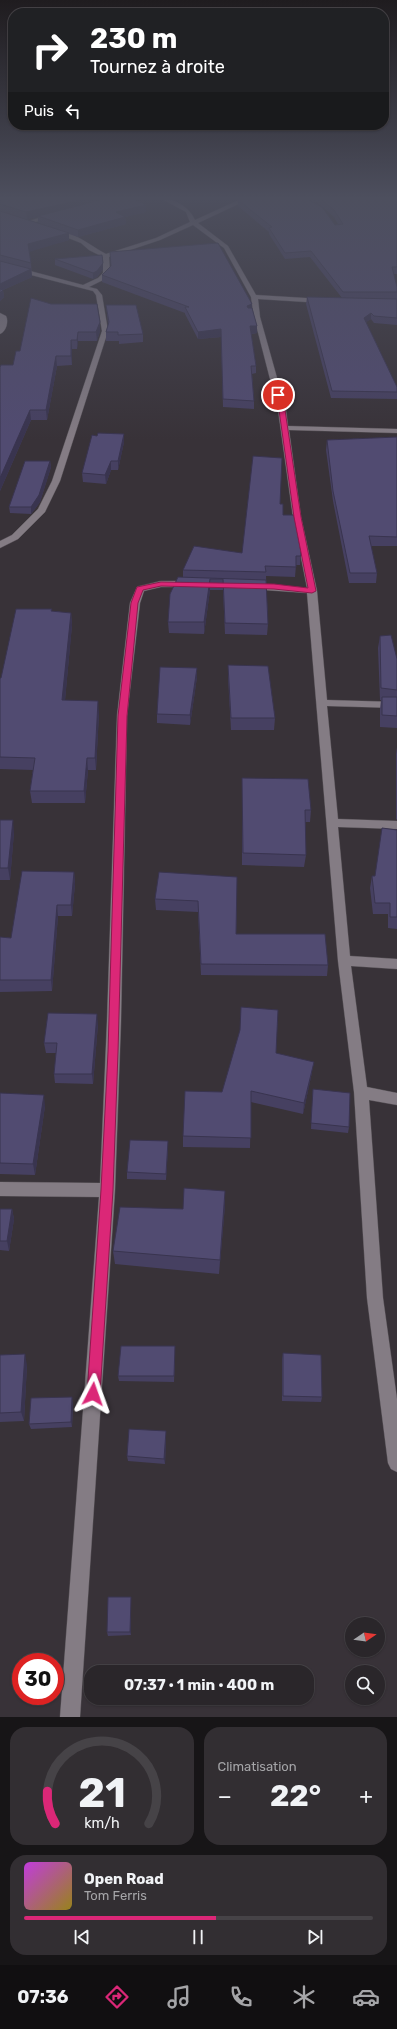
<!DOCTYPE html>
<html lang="fr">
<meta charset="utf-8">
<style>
body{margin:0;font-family:Rubik,sans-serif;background:#322e32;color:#f1f3f6;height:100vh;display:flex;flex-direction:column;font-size:15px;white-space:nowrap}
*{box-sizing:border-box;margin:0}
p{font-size:13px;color:#a5a5a8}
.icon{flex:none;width:22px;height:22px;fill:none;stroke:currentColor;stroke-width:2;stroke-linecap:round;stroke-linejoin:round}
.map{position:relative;height:1717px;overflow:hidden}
.details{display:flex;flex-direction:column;gap:10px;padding:10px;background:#171517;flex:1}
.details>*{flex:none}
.banner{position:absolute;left:8px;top:8px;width:381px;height:122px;border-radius:16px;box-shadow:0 1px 3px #0004,0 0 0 1px #464347;background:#202124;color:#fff;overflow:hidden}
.needle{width:26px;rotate:77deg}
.controls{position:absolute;left:345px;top:1617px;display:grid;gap:8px}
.controls a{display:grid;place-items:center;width:40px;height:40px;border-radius:50%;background:#2a262a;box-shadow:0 1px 3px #0004,0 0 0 1px #464347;font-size:20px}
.speed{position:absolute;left:12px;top:1653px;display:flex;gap:8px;font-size:20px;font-weight:700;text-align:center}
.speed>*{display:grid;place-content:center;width:52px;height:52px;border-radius:50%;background:#2a262a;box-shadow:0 1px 3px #0004,0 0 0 1px #464347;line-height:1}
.speed .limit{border:6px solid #d22;background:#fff;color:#111}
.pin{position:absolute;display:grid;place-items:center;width:34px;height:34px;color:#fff;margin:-17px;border:2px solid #fff;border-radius:50%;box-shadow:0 1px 4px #0007}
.me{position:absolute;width:44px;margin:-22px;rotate:4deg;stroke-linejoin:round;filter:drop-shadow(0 0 3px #0008)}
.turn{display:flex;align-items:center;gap:14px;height:84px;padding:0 16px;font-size:18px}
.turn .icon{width:52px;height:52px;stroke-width:2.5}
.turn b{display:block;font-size:28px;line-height:34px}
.then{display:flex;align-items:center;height:38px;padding:0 16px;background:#0003;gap:8px;font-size:15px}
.big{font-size:30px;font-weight:700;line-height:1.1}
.details .card{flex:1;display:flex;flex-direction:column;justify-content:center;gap:6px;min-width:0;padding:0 14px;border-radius:16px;background:#322e32}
.details .dial{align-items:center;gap:0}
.dial svg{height:104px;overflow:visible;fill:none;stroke:#464347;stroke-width:7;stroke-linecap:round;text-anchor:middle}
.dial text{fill:#f1f3f6;stroke:none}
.song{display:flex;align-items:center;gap:12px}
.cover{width:48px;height:48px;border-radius:6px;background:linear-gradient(135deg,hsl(290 70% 55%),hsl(50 70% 35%))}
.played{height:4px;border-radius:2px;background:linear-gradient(90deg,#db2777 55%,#464347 55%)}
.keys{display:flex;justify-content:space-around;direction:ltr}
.heat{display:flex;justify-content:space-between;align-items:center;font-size:22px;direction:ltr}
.details .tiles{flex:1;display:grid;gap:10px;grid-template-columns:1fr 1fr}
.card:last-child{grid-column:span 2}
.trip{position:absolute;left:84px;top:1665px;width:230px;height:40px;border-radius:16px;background:#2a262a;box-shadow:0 1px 3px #0004,0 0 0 1px #464347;font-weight:700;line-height:40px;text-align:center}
.dock{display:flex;height:64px;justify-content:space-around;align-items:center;background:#110f11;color:#a5a5a8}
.dock .icon{width:28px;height:28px}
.dock .current{color:#db2777}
.dock b{font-size:18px;color:#f1f3f6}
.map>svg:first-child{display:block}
</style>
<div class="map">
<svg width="397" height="1717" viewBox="0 0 397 1717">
<rect width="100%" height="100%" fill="#383238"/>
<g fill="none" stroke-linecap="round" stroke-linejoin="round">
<g stroke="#534e53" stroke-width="1">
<g id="minor">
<path d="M162 199C176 199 189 207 195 220L241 199H249L198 223 228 246 256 295 322 299 325 301 322 303 258 299 260 317 286 410 288 426 397 429V433L289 430 301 517 317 591 327 700 397 702V708L327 706 338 819 397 821V829L338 827 350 956 397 959V969L351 966 367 1087 397 1093V1105L369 1100 383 1298 397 1399V1472L391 1469 388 1463 367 1298 354 1092 338 961 307 593 251 589 246 586 251 583 307 588 293 517 278 410 254 317 251 297 224 248 193 225 160 240 109 257 110 273 103 280 89 287 97 289 102 295 108 331 60 481 45 512 18 539 0 548V541L12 535 38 509 52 481 102 331 96 295 93 291 0 267V263L83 285 98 278 103 273V257L89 250 81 243 53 232V230C69 228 92 247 106 254L156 238 190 222 186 212Z"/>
<path d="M54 213 56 216 29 224 26 222Z"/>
<path d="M0 313 6 316C9 321 6 332 0 334Z"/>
<path d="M161 581H190L195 584 190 587H161L144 591 140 603 127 716 121 1021 115 1190 80 1717H60L99 1197 0 1196V1182L100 1183 107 1021 117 716 130 603 137 587Z"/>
</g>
</g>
<use href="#minor" fill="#847c84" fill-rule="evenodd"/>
</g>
<g fill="#464061" fill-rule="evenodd">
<path d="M0 199 146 212 125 217 126 224 78 237 69 234V240L29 251 31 263 32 277 3 290 4 297 0 301ZM38 217V223L27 219Z"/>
<path d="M307 199H397V274H394L397 292V299H374H397V325L374 323 371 319 366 322 397 387V399L331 398 306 304 307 297 342 298 310 257 285 259 269 234V232L238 206V200L335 225 338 224 334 217 318 203Z"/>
<path d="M55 259 103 263V269L97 277 93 279 55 265Z"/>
<path d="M102 275 252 308 257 326V333L251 334 256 366V373L252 374 254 401V409L223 407 221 337 198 339 185 314V313L102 282Z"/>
<path d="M106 305 143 334V342L119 344V341H106V332L108 324 107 313Z"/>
<path d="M100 322V331L97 341H78L77 349H72V365L57 366 47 420H31L0 491V367L13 365 20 351Z"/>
<path d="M124 434V442L118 470H111L106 484 83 482 82 473 97 436Z"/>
<path d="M397 437V546H371L377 573 376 583H349L333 501 326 450 327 440Z"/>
<path d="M50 461 51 467 40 502 31 514 10 513 9 507Z"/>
<path d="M280 504 283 515 301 552 300 565H296L295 577 266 576 268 624 267 635 225 634 223 590H210L204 634 169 633 168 622 183 577V570L242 553Z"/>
<path d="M52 609V611L71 613 72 625 65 700 99 713 96 770H88L85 803H32L30 791 33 770 0 769V678H1Z"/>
<path d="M380 636 397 659V728L380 727V709L381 700H380L378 648Z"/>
<path d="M228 665 275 718 274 730H231L228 677Z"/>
<path d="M197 668V677L190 725 157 723V714Z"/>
<path d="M397 747V820L396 819V754Z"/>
<path d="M242 778 311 810 310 822H305L306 855 304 867 242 865Z"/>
<path d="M0 820 14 832 10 880H0Z"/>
<path d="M397 827V929L388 928V914H373L370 888 372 876H375L397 830Z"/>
<path d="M74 872 75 884 72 916H58L52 991 0 992V937L11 938Z"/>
<path d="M237 877 236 934 328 965 327 976 201 975 198 912 156 910 155 899Z"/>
<path d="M98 1024 93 1084 55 1083 54 1074 56 1053H46L44 1043Z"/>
<path d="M276 1053 312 1072 303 1114 251 1102 250 1148 183 1147V1136L222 1092Z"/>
<path d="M313 1089 349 1127 348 1133 311 1129Z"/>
<path d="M0 1093 45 1106 35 1175 0 1174Z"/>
<path d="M168 1147 166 1180 127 1179V1172Z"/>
<path d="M225 1191V1205L219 1274 115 1264 113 1251Z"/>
<path d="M0 1209H12L14 1219 9 1251 0 1250Z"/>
<path d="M175 1352 174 1382 119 1381 118 1376Z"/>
<path d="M283 1353 322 1397 321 1402 282 1401V1359Z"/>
<path d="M0 1355 27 1365 24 1421 0 1422Z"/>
<path d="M73 1403 72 1427 31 1429 29 1424Z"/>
<path d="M166 1431V1436L165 1464 128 1461 127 1456Z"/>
<path d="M131 1601V1635L108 1636 107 1632Z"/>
</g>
<g fill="#39344f">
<path d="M86 199H101V203L38 216V217L27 219 26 212Z"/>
<path d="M232 199H237L232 201Z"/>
<path d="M146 205V212L125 217 126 224 78 237V230L116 212Z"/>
<path d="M69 233V240L29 252 28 244Z"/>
<path d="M103 263V269L97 277 93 279V273Z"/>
<path d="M31 269 32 277 3 290 4 297 0 301V284Z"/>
<path d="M252 304V312L247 313V306Z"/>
<path d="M371 313V319L363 324 364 318Z"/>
<path d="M100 322V331L97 341 96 332Z"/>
<path d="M250 326H257V333L250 334Z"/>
<path d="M221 329V337L198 339V332Z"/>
<path d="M78 332V341L77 349V340Z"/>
<path d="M71 340 72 349V365L71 356Z"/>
<path d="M56 356 57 366 47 420 46 410Z"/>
<path d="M30 410 31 420 0 491V478Z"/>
<path d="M124 434V442L118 470V461Z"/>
<path d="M50 461 51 467 40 502 31 514V507Z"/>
<path d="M111 461V470L106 484 105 475Z"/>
<path d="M210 579V590L204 634V622Z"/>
<path d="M71 613 72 625 64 711 62 700Z"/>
<path d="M197 668V677L190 725V715Z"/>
<path d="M98 701 99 713 96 770 95 758Z"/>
<path d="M87 758 88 770 85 803 84 791Z"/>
<path d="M13 820 14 832 10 880 8 868Z"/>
<path d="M74 872 75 884 72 916 71 905Z"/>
<path d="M57 905 58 916 52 991 51 980Z"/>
<path d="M97 1014 98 1024 93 1084 92 1074Z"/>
<path d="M314 1062 312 1072 303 1114 304 1103Z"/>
<path d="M44 1095 45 1106 35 1175 33 1164Z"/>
<path d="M168 1141V1147L166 1180V1174Z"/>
<path d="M225 1191V1205L219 1274 220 1260Z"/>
<path d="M12 1209 14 1219 9 1251 7 1241Z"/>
<path d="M25 1354 27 1365 24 1421 21 1412Z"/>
<path d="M72 1397 73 1403 72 1427 71 1422Z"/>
<path d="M166 1431V1436L165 1464 164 1459Z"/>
<path d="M131 1597V1635L130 1632Z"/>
</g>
<g fill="#514b71" stroke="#39344f">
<path d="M0 199H86L26 212 0 204Z"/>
<path d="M100 199H134L146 205 116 212 125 217 78 230 38 216 100 200Z"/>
<path d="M239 199H307L322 207 335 225 343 224 334 210 321 199H397V267H392L397 287V292H343L311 251 285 253 269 228 272 227 238 200Z"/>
<path d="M0 211 69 233 28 244 31 263 0 255Z"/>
<path d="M218 243 252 304 247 306 248 308H252L257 326H250L256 366H251L254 401 223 399 221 329 198 332 185 307H189L102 275 111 266 110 252Z"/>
<path d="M102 255 103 263 97 271 93 273 55 259Z"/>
<path d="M0 261 31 269 0 284Z"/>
<path d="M0 289 3 290 0 293Z"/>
<path d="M307 297 397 299V318L374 316 371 313 364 318 397 387V392L332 391Z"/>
<path d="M31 298 51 304H97L100 322 96 332H78L77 340H71V356H56L46 410H30L0 478V367L1 365H13L16 351H20Z"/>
<path d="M106 305H136L143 334 118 335V332H106L109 322Z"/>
<path d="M98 433 124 434 118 461H111L105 475 82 473 92 435 97 436Z"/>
<path d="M397 437V537L369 536 377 573H350L333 491 327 440Z"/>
<path d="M253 456 282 458 280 504H283V515H294L301 552V556H296V567L265 566 266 572 183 570 194 546 242 553Z"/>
<path d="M25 461H50L39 495 31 507H9Z"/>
<path d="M178 577 266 580 268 624 225 623 223 579H210L204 622H168L170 594Z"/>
<path d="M16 609H52L51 611 71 613 62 700 98 701 95 758H87L84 791H30L35 758 0 757V678H1Z"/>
<path d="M391 635 397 659V690L381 688 380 636Z"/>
<path d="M228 665 268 666 275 718H231Z"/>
<path d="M160 667 197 668 190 715 157 714Z"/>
<path d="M382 697H397V716L382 715Z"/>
<path d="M242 778 308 779 311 810H305L306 855 243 853Z"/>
<path d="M0 820H13L8 868H0Z"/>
<path d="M382 828 397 830V917H390V903H375L372 876H375Z"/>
<path d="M22 871 74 872 71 905H57L51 980H0V937L11 938Z"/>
<path d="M159 872 237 877 236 934H325L328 965 201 964 198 901 155 899Z"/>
<path d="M241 1007 278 1010 276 1053 314 1062 304 1103 251 1091V1138L183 1136 185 1091 222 1092 240 1030Z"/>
<path d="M48 1013 97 1014 92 1074H54L57 1043H44Z"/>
<path d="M313 1089 350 1093 349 1127 311 1123Z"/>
<path d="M0 1093 44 1095 33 1164 0 1163Z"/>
<path d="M130 1140 168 1141 166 1174 127 1172Z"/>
<path d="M184 1188 225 1191 220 1260 113 1251 120 1207 183 1209Z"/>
<path d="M0 1209H12L7 1241H0Z"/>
<path d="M121 1346H175L174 1376H118Z"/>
<path d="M283 1353 321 1355 322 1397 283 1396Z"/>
<path d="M25 1354 21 1412 0 1413V1355Z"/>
<path d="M72 1397 71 1422 29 1424 31 1398Z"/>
<path d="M129 1429 166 1431 164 1459 127 1456Z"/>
<path d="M108 1597H131L130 1632H107Z"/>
</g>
<linearGradient id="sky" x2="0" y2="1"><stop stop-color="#1f1c1f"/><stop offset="0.45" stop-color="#4d4f5e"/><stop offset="1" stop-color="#4d4f5e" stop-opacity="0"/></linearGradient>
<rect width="397" height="440" fill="url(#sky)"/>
<path fill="#db2777" stroke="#8e194d" d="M278 393 281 395 285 410 301 517 316 591 312 593 274 589 161 586 143 590 138 603 127 716 118 1052 113 1190 100 1394 98 1399 93 1401 89 1399 87 1394 101 1190 108 1052 118 716 131 603 137 587 161 582 274 584 308 588 294 517 279 410 276 395Z"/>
</svg>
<div class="controls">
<a><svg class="needle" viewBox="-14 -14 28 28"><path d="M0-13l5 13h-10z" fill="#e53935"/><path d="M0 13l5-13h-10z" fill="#a5a5a8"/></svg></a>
<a><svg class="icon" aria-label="search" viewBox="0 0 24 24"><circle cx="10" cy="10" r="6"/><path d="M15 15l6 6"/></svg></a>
</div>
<div class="speed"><div class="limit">30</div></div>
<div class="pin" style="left:278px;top:395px;background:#d93025"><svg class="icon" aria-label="arrive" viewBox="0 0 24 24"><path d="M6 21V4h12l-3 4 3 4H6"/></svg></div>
<svg class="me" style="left:93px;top:1394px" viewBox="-20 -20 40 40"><path d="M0-17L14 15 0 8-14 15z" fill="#db2777" stroke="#fff" stroke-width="4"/></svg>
<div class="trip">07:37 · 1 min · 400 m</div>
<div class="banner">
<div class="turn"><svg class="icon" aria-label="right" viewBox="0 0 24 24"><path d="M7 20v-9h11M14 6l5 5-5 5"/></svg><div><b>230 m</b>Tournez à droite</div></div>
<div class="then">Puis<svg class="icon" aria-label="left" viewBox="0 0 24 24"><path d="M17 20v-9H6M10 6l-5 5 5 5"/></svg></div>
</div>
</div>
<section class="details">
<div class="tiles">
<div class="card dial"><svg viewBox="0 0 100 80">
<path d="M14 69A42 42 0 1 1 86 69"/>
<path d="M14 69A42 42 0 0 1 8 44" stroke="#db2777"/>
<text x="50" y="56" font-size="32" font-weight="700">21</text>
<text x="50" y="72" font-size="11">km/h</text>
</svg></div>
<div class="card"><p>Climatisation</p>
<div class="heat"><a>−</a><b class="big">22°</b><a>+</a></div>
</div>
<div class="card">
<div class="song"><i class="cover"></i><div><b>Open Road</b><p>Tom Ferris</p></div></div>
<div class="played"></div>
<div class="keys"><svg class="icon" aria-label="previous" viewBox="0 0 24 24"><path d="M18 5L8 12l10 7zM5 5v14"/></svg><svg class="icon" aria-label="pause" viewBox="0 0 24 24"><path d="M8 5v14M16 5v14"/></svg><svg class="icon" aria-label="next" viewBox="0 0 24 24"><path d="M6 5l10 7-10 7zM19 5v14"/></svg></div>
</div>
</div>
</section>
<nav class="dock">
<b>07:36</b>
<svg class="icon current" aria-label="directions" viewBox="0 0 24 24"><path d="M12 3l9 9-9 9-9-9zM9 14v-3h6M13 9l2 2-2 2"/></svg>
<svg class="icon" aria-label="music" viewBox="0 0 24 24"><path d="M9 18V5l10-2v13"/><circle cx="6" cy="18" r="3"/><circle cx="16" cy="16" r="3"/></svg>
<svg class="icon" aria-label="phone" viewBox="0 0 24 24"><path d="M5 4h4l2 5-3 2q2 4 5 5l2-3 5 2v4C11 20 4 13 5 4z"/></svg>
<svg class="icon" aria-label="climate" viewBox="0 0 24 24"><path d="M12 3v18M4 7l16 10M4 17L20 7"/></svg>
<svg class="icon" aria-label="car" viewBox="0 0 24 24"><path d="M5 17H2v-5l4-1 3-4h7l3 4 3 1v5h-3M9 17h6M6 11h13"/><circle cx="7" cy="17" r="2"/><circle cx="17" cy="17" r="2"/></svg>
</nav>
